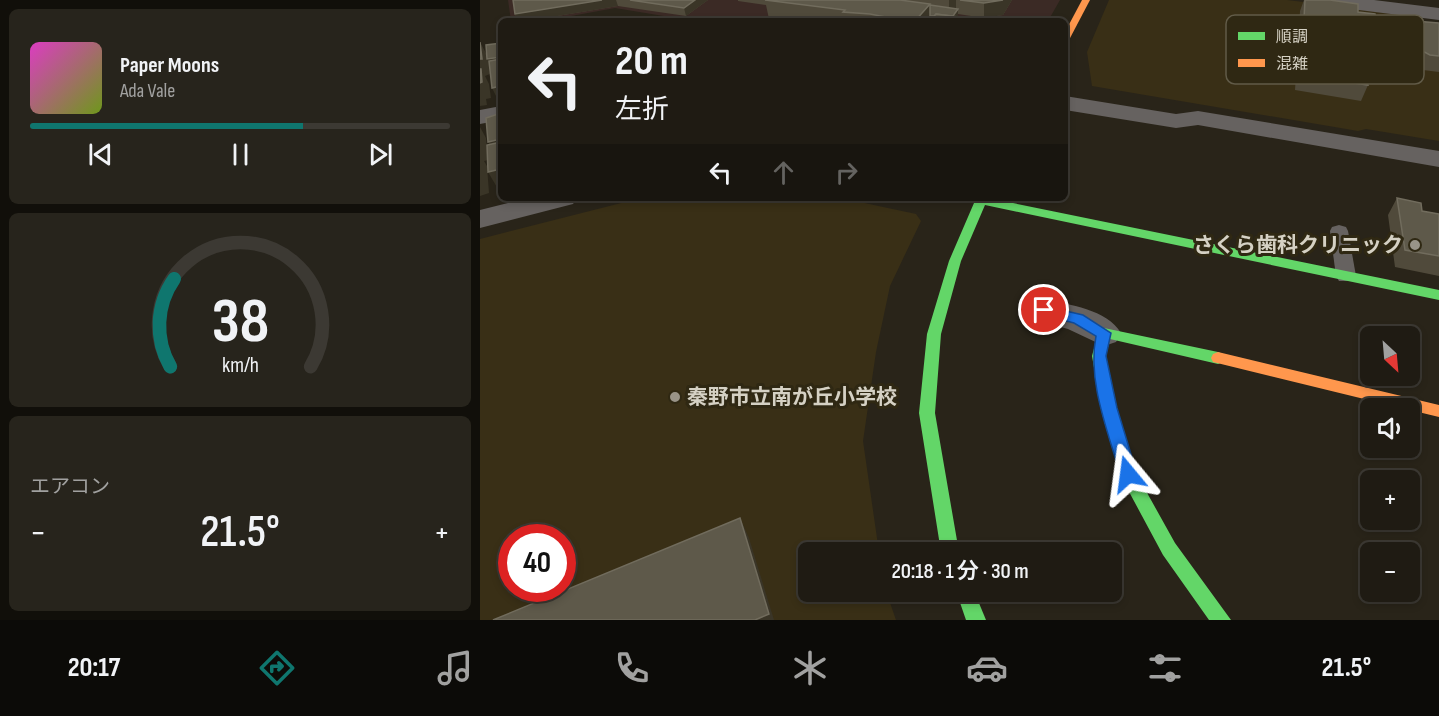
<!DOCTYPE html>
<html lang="ja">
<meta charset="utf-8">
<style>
body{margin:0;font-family:"Sofia Sans Condensed","Noto Sans JP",sans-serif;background:#27241c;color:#f1f3f6;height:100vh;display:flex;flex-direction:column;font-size:22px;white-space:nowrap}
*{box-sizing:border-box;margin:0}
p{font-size:20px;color:#a1a1a0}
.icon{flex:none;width:33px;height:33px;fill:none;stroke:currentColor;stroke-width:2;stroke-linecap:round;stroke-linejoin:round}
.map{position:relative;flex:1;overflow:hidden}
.drawer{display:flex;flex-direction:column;gap:9px;padding:9px;background:#110f0a;width:480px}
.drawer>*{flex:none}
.banner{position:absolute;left:18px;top:18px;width:570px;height:183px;border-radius:9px;box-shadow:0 3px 9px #0003,0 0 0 2px #3c3933;background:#1f1b13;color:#f1f3f6;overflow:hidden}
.needle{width:39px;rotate:154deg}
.controls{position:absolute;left:880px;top:326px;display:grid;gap:12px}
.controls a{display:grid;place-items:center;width:60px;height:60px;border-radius:9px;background:#1f1b13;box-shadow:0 3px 9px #0003,0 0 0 2px #3c3933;font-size:30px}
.speed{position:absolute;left:18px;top:524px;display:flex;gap:12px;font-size:30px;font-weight:700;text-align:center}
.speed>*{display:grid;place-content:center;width:78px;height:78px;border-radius:50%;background:#1f1b13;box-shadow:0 3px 9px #0003,0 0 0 2px #3c3933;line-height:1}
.speed .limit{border:9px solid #d22;background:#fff;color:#111}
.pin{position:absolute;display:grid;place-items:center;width:51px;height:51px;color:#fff;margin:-26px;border:3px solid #fff;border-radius:50%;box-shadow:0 2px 6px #0007}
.me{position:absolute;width:66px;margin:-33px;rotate:344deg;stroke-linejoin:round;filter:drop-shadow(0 0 4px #0008)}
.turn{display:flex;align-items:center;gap:21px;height:126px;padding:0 18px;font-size:27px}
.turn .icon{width:78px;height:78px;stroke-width:2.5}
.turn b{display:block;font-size:42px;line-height:51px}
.lanes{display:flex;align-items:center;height:57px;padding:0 18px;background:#0003;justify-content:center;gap:30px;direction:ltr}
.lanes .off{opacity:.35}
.big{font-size:45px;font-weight:600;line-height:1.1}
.drawer .widget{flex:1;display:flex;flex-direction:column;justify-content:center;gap:9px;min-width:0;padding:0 21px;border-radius:9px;background:#27241c}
.drawer .dial{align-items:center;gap:0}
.dial svg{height:156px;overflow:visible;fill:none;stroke:#3c3933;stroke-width:7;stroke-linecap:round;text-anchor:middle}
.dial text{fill:#f1f3f6;stroke:none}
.song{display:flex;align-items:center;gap:18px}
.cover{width:72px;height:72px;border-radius:9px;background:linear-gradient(135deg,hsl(310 70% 55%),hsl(80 70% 35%))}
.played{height:6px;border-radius:3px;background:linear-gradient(90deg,#0f766e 65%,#3c3933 65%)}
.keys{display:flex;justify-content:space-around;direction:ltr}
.heat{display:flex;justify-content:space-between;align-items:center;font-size:33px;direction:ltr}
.trip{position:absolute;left:318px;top:542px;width:324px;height:60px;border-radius:9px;background:#1f1b13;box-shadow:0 3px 9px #0003,0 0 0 2px #3c3933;font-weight:600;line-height:60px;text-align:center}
.menu{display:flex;height:96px;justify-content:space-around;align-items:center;background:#0c0b08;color:#a1a1a0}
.menu .icon{width:42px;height:42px}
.menu .active{color:#0f766e}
.menu b{font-size:27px;color:#f1f3f6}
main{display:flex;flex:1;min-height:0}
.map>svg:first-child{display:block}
</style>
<main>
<section class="drawer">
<div class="widget">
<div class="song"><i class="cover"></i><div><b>Paper Moons</b><p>Ada Vale</p></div></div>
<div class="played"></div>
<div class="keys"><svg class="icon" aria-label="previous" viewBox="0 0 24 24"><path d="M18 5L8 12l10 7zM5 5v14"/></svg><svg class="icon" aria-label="pause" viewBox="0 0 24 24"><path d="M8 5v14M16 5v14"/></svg><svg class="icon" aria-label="next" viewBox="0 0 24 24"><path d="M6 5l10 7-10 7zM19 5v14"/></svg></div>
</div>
<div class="widget dial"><svg viewBox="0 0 100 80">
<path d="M14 69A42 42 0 1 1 86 69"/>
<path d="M14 69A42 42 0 0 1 16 24" stroke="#0f766e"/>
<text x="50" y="56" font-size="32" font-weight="700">38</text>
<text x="50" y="72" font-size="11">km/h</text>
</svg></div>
<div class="widget"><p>エアコン</p>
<div class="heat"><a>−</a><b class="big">21.5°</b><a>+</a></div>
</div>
</section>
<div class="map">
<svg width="959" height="620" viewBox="0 0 959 620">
<rect width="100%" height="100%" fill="#292419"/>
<path fill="#3b2a25" d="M28 0H580L568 21H214L135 8 64 21H31Z"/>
<g fill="#392f16" fill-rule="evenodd">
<path d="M629 0H807L937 16 959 35V141L886 129 878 131 612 86 607 52Z"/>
<path d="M161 198H361L436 214 441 221 410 286 396 352 383 441 399 552H328V591H406L416 620H0V239ZM32 537H82V588H32Z"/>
</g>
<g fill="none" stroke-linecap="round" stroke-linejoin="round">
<path fill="#666260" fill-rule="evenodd" d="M859 225 866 227 868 231 876 276 873 281H859L856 276 850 231 852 227Z"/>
<g fill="#666260" fill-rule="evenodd">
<path d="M837 0H894L959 8V20L847 6Z"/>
<path d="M585 96 696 114 718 111 959 151V167L718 125 696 128 585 110Z"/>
<path d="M21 106V120L0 124V110Z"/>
<path d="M48 198H97L93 204 0 228V210Z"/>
<path d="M564 299C589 305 627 309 641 333L636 342 624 346 588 329 552 319 547 311 552 303Z"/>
</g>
<g fill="#63d668" fill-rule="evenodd">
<path d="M481 198H508L959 290V300L505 205 481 261 461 334 455 413 479 552H461L439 413 447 334 469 261 494 203 483 200Z"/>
<path d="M624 328 738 352 743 354 745 358 743 362 738 364 630 339 626 356 637 408 656 473 695 543 751 620H729L683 555 640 475 621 408 612 356 619 329Z"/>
<path d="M476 591H494L506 620H486Z"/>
</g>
<g fill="#ff974d" fill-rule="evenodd">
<path d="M602 0H610L589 40 585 43V32Z"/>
<path d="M738 352 959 405V417L930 410V408H921L733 362 731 358 733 354Z"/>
</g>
</g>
<g fill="#504a3b">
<path d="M33 0H228L206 16 138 6 47 21H38L35 14Z"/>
<path d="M258 0H532L523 15 504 18 478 14V17L508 21H301L289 19 286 5 258 1Z"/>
<path d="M824 0H850L878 12 896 25 899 18 959 23V72L943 70 923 60V57L904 54 900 64 886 61 888 85 881 101 815 90 820 11Z"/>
<path d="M917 198 942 211 959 214V276L915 267 908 215Z"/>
</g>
<g fill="#3a3527">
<path d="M122 0H136L138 6 47 21H38L35 14Z"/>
<path d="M215 0H228L206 16 204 8Z"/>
<path d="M469 0H476V8L469 16Z"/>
<path d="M523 0H532L523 15 504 18V3Z"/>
<path d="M450 4V21H435Z"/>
<path d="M478 9V17L470 19Z"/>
<path d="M0 42 8 57H21V74L15 75 9 63 10 74 5 76 9 84 11 98 6 99 7 105 0 106Z"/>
<path d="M21 86V104H20L12 88Z"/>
<path d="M0 127 6 138 8 160 4 161 7 166 9 193 0 196Z"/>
<path d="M21 139V157L17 158 8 142Z"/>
<path d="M21 169V188L18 189 8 172Z"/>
<path d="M260 518 269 538 294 620H275Z"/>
</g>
<g fill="#5e594a" stroke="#716c5d" stroke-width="1.5">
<path d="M33 0H122L35 14Z"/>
<path d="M150 0H215L204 8Z"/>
<path d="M285 0H420L450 4 435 21H426L390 14 363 12 365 10Z"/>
<path d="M480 0H523L504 3Z"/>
<path d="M825 0H850L878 4V12L895 14 897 30 901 31 899 18 959 23V56L950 55 931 45 930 42 906 38 907 48 885 45 888 85 821 75Z"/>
<path d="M450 5 478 9 473 16 456 14 454 16H450Z"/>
<path d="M456 14 508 21H450Z"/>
<path d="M0 42 2 59H0Z"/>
<path d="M21 43V57L7 59 6 45Z"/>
<path d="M21 59V86L12 88 9 61Z"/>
<path d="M0 69H1L2 82 0 83Z"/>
<path d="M21 113V139L8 142 6 118Z"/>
<path d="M21 142V169L8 172 7 145Z"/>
<path d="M917 198 941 203 942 211 959 214V256L925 250Z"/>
<path d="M260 518 289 614 275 620H13Z"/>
</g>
<path fill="#1a73e8" stroke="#114b97" stroke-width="1.5" d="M564 306 603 315 631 333 626 356 637 408 657 474 654 480 648 482 643 480 640 474C628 431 607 381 616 336L594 323 559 314V307Z"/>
<g fill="#999488" stroke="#2f2813" stroke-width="2">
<circle cx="935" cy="245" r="6"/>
<circle cx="195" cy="397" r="6"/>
</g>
<g text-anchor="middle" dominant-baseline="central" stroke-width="6" stroke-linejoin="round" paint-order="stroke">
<g font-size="21" font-weight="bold" fill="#d5d1c4" stroke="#2f2813" text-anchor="end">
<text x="923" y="245">さくら歯科クリニック</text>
<text x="207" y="397" text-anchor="start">秦野市立南が丘小学校</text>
</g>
</g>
<rect x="746" y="15" width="198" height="69" rx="9" fill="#2f2813" stroke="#615b48" stroke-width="1.5"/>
<rect x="758" y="32" width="27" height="8" fill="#63d668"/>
<rect x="758" y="59" width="27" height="8" fill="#ff974d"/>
<g font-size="16" fill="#d5d1c4">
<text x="796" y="42">順調</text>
<text x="796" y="69">混雑</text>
</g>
</svg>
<div class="controls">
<a><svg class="needle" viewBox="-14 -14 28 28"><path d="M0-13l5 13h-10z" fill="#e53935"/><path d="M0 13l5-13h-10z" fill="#a1a1a0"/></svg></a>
<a><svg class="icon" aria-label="sound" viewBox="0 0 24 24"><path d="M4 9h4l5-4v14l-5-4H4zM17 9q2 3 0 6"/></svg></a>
<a>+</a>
<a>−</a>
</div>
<div class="speed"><div class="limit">40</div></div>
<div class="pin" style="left:564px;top:310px;background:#d93025"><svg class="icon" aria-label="arrive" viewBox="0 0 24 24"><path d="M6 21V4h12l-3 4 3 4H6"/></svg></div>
<svg class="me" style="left:648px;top:474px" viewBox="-20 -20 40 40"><path d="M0-17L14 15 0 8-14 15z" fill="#1a73e8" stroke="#fff" stroke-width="4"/></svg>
<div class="trip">20:18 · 1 分 · 30 m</div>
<div class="banner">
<div class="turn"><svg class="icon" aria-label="left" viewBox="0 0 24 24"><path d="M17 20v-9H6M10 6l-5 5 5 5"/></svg><div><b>20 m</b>左折</div></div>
<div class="lanes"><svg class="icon" aria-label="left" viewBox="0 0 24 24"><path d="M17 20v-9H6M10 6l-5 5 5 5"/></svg><svg class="icon off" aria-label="ahead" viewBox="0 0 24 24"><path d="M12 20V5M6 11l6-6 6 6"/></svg><svg class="icon off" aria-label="right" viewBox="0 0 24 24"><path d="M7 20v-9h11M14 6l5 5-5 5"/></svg></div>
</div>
</div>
</main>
<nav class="menu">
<b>20:17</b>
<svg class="icon active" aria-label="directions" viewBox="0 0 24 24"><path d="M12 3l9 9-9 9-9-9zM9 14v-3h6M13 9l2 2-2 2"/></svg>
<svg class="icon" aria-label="music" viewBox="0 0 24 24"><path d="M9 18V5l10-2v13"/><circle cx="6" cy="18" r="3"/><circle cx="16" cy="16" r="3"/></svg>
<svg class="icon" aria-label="phone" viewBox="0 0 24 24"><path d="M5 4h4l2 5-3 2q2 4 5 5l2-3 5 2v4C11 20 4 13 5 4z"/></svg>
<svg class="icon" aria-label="climate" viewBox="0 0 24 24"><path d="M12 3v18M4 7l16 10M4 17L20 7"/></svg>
<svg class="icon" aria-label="car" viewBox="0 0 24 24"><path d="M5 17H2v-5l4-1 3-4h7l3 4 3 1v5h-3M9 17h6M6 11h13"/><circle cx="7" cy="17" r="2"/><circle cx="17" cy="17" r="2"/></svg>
<svg class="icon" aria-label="filters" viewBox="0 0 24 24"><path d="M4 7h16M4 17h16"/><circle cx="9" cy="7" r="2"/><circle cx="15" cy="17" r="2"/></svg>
<b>21.5°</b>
</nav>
